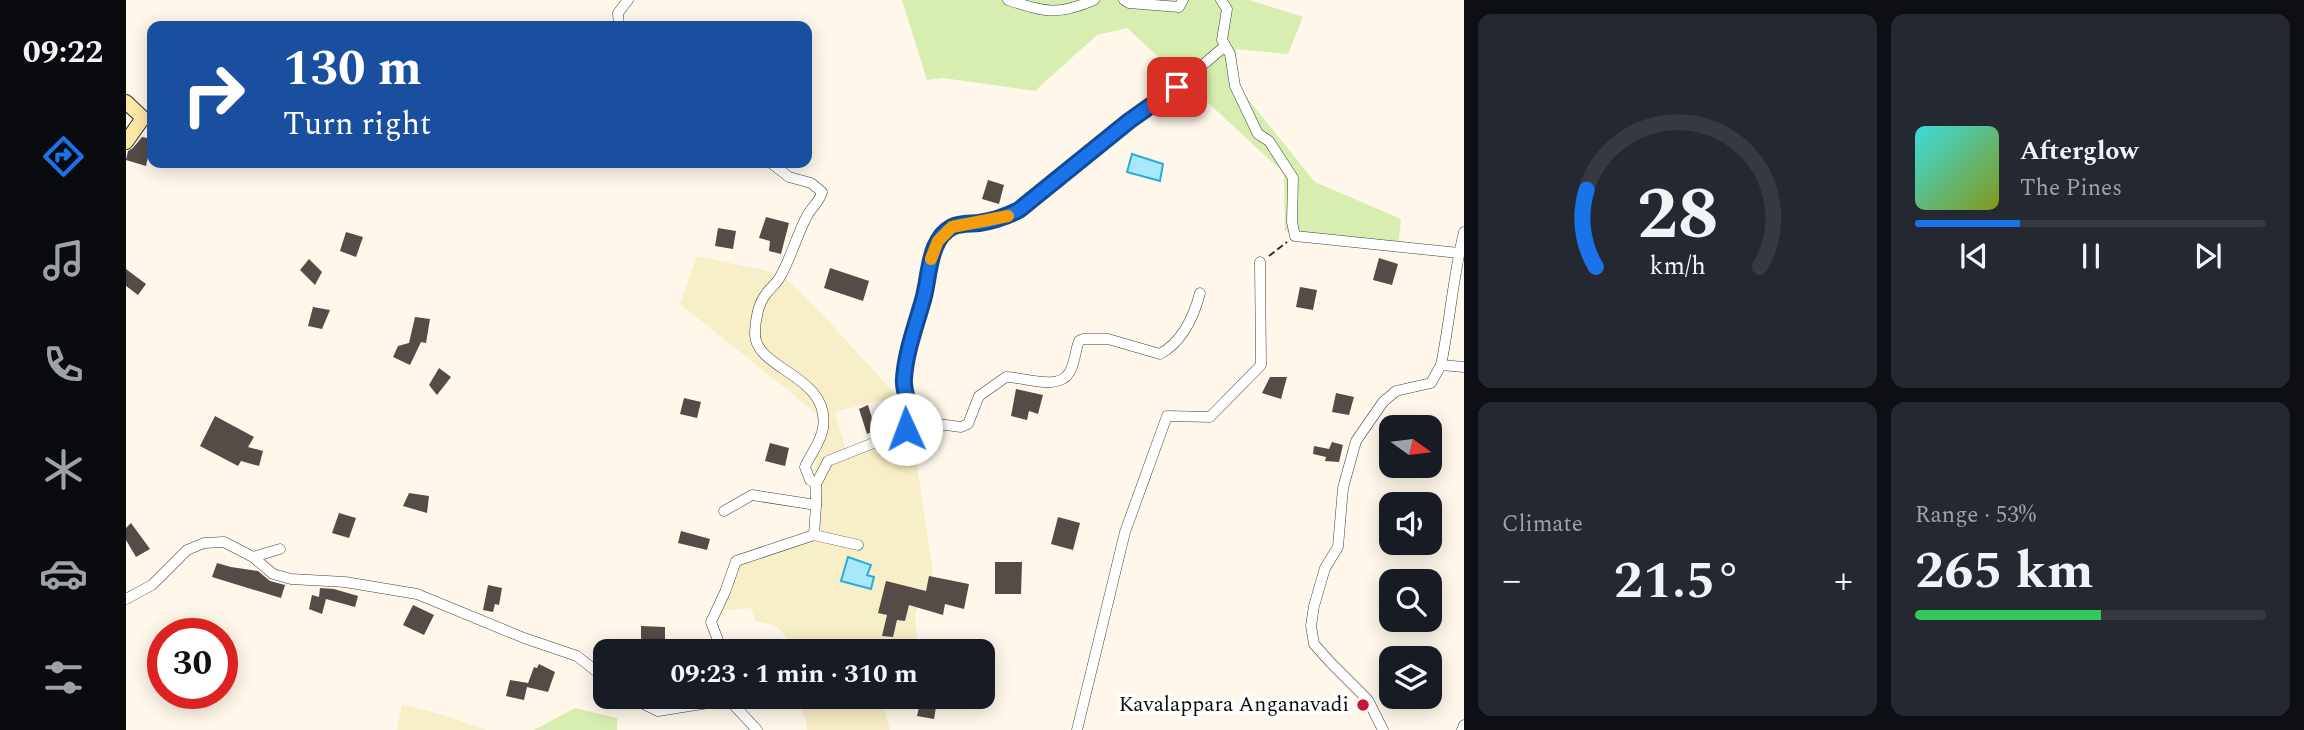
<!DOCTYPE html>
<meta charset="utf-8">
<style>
body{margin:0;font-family:Spectral,serif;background:#242831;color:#f1f3f6;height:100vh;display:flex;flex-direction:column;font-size:26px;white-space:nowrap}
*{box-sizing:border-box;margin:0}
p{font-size:23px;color:#9ea1a6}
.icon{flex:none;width:38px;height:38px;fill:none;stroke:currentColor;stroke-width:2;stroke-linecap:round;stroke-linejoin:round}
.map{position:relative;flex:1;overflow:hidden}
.drawer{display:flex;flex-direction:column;gap:14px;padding:14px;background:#0d0f14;width:840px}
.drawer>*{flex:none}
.hud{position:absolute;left:21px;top:21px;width:665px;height:147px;border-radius:14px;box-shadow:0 4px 18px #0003;background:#1a4fa0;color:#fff;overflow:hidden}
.needle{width:46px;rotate:104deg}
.tools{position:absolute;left:1253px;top:415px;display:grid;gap:14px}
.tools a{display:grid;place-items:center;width:63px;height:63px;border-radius:14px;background:#171b24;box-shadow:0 4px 18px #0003;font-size:35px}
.speed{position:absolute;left:21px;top:618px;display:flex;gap:14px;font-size:35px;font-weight:700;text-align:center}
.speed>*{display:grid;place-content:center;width:91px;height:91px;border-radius:50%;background:#171b24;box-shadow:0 4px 18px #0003;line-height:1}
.speed .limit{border:10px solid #d22;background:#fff;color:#111}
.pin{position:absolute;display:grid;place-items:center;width:60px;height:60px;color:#fff;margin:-30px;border-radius:14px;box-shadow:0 4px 10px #0006}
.me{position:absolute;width:77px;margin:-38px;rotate:358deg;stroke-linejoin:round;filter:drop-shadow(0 0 5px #0008)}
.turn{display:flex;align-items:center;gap:24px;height:147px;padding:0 21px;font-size:32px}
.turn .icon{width:91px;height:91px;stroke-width:2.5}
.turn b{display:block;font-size:49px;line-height:60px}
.big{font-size:52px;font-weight:700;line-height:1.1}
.drawer .tile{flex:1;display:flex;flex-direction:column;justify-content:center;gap:10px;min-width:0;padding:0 24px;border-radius:14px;background:#242831}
.drawer .dial{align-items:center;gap:0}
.dial svg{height:182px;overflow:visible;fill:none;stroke:#363941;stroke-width:7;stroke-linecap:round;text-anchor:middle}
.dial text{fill:#f1f3f6;stroke:none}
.song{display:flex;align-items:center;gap:21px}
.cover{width:84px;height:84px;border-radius:10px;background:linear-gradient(135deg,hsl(180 70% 55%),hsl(70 70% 35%))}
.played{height:7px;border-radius:4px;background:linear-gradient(90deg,#1a73e8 30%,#363941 30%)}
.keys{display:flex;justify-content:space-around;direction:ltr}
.heat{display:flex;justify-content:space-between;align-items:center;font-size:38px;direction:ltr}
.charge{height:10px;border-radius:5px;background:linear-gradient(90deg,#34c759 53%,#363941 0)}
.drawer .tiles{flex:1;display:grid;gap:14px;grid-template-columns:repeat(2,1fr)}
.trip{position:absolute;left:467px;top:639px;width:402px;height:70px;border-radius:14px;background:#171b24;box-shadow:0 4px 18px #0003;font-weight:700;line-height:70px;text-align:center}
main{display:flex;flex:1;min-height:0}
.menu{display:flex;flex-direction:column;width:126px;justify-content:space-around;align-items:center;background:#090b0e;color:#9ea1a6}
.menu .icon{width:49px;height:49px}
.menu .active{color:#1a73e8}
.menu b{font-size:32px;color:#f1f3f6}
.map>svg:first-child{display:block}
</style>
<main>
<nav class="menu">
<b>09:22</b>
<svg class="icon active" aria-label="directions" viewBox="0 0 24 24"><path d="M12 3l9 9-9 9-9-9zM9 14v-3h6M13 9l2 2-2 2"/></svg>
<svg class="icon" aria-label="music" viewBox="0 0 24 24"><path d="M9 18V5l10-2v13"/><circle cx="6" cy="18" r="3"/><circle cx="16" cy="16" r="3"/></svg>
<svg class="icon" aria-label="phone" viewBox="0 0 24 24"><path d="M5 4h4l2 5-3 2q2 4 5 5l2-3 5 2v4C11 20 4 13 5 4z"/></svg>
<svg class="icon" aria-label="climate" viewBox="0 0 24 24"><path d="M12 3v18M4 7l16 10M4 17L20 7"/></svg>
<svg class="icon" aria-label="car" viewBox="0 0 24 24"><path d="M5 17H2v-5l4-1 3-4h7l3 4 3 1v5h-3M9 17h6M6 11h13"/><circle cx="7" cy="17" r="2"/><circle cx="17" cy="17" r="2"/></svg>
<svg class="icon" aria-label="filters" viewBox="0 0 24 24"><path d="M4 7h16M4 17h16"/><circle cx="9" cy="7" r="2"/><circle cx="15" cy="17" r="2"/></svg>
</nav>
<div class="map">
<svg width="1338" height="730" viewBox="0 0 1338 730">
<rect width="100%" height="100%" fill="#fff8ea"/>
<g fill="#f8eec7">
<path d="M571 256 655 274 694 312 771 396 709 412 719 448 791 434 789 453 807 573 789 614 792 649 790 651H671L651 626 629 621 625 608 586 612 606 565 684 538 690 454 695 452 690 413 554 304Z"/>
<path d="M671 697H754L764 730H681L680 720Z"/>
<path d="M276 704 324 717 360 730H271Z"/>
</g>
<g fill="#d8eeb0">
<path d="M776 0H1123L1177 17 1162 54 1110 49 1113 88 1189 182 1275 219 1272 252 1159 231 1158 173 1001 28 971 35 909 91 817 78 801 80Z"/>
<path d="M449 708 491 718V730H408Z"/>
</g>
<g fill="#a8e8fd" stroke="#27acdc" stroke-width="2">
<path d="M1006 154 1037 164 1034 181 1001 172Z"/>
<path d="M722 557 745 565 741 575 748 577 745 589 715 581Z"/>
</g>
<g fill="#554b47">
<path d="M16 137 26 139V153L23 152 20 166 0 160 2 151 7 148Z"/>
<path d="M862 180 878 185 873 204 856 199Z"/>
<path d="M640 217 663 223 655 254 643 251 644 241 633 238Z"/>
<path d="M592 228 610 231 607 249 589 246Z"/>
<path d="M220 232 237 237 230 257 214 251Z"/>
<path d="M1253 258 1272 264 1266 285 1247 280Z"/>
<path d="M183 259 196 272 189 285 174 270Z"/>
<path d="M704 268 743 281 737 301 698 288Z"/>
<path d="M0 269 20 284 12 295 0 286Z"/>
<path d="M1174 287 1191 290 1187 310 1170 307Z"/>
<path d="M187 307 204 310 196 329 182 326Z"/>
<path d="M289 317 304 319 300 343 295 342 284 365 267 357 272 346 283 343Z"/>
<path d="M313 368 325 377 311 395 303 385Z"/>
<path d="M1144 377H1161L1155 399 1136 393Z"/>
<path d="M890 389 917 395 912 414 903 411 901 420 885 416Z"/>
<path d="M1210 393 1228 397 1223 415 1206 412Z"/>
<path d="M558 398 575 402 571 418 554 414Z"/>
<path d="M742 405 746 418 754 416 757 426 741 434 733 409Z"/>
<path d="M89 416 128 437 122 447 137 451 133 466 115 461 112 466 74 446Z"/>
<path d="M1206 442 1217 445 1213 462 1199 461 1200 457 1187 454 1188 446 1203 449Z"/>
<path d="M644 443 663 448 659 466 639 461Z"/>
<path d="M283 493 303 496 301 513 277 506Z"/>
<path d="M213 513 230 518 223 538 206 533Z"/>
<path d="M932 517 954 523 947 550 925 544Z"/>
<path d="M5 523 24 549 10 557 0 540V528Z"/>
<path d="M555 531 584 539 581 550 552 543Z"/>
<path d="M869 562H896L895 594H869Z"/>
<path d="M91 563 105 567 132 571 144 581 159 585 155 598 86 577Z"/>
<path d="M803 576 843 584 838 609 819 604 817 615 783 605 779 621 771 620 767 637 756 636 761 615 752 613 760 581 800 591Z"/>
<path d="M362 585 376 588 373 605 369 604 367 612 357 610Z"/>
<path d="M194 588 208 589 232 596 229 607 200 599 196 614 183 609 186 595 193 597Z"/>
<path d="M287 605 308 615 298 635 277 625Z"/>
<path d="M515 626 539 627V641L515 640Z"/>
<path d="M413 664 429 672 422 692 401 687 398 700 380 696 384 680 402 683 401 686 408 667 411 668Z"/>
<path d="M795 698 811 701 808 719 791 716Z"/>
</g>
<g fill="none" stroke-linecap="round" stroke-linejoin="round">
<g stroke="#3f3f3f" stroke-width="11">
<g id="street">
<path d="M882 0C919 12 931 16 968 0"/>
<path d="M998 0 1003 3 1053 7 1057 0"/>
<path d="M1095 0 1101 9 1096 40 1104 54 1109 86 1132 134 1143 141 1167 178 1166 222 1169 236 1333 253"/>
<path d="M493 26 492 13 502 0"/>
<path d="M645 163 663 177 685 183 696 192C694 201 687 206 682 214 671 234 665 258 654 277 651 283 644 288 640 294 632 304 629 321 629 334 629 370 705 375 697 428 695 442 684 455 679 467L684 480 690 484"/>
<path d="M1315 365C1324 321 1327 276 1338 232"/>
<path d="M783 424 797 422 835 427 842 424 853 396 880 377C898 377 932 391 943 373 949 364 949 351 953 341L957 339H982L1034 354C1056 342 1068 316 1074 293"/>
<path d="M690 505V484L702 461 780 430C788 415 781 408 778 394 777 388 778 381 778 375L808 250 818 233 826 227 854 223 882 216 893 210 1003 121 1051 87 1099 46"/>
<path d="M598 511 626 495 690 505 688 535 732 545"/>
<path d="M127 557 154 549"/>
<path d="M0 599 26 585 61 550 78 543 98 542 127 557 147 574 165 579 219 582 291 594 398 638 451 656 480 679"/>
<path d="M596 651 585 622 599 592 610 561 688 535"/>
<path d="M501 696 532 711 595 701 605 702 631 730"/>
<path d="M951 730 999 532 1041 416 1084 417 1135 365 1134 262"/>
<path d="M1257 730 1242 700 1204 662 1188 644 1185 626 1188 606 1199 568 1212 547 1217 488 1230 441 1257 402 1270 391 1305 383 1315 365 1338 367"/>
<path d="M1336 730 1338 725"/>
</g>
</g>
<g stroke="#2e2e2e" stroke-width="16">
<path id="secondary" d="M0 102 17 118 0 142"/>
</g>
<path stroke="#2e2e2e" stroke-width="2" stroke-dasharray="7 3.5" stroke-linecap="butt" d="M1143 256 1161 242"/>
<use href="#street" stroke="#fff" stroke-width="10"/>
<use href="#secondary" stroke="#ffe9a5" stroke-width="14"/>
</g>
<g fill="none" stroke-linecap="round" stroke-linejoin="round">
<g stroke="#114b97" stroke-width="18">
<path id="route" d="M780 429C791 413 776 396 778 378 780 351 790 325 797 300 802 283 802 264 809 247 812 240 818 231 826 227 834 223 844 224 853 223 866 221 881 216 893 210L1003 121 1051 87"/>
</g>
<use href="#route" stroke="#1a73e8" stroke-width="12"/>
<path stroke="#f59e0b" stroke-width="12" d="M805 259 812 241 826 227 882 216"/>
</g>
<circle fill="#ca1536" stroke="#fff" stroke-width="2.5" cx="1237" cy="705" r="7"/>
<g text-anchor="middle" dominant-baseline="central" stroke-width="7" stroke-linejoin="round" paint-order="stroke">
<g font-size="21" fill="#0c0c0c" stroke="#fff" text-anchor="end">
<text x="1223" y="705">Kavalappara Anganavadi</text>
</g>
</g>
</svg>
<div class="tools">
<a><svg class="needle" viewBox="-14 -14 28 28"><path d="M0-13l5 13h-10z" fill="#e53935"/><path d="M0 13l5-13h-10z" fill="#9ea1a6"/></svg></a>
<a><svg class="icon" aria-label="sound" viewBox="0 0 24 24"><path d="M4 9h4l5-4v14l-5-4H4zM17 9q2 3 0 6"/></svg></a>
<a><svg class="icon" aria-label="search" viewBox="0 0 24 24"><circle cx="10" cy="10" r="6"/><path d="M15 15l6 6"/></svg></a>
<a><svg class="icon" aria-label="layers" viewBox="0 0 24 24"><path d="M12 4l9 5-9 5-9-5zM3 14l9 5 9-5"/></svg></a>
</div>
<div class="speed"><div class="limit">30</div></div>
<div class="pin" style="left:1051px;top:87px;background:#d93025"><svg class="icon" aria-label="arrive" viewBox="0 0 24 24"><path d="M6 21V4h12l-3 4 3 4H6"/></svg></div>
<svg class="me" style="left:780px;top:429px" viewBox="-20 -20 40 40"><circle r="19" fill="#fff"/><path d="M0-13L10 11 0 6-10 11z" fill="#1a73e8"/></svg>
<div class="trip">09:23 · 1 min · 310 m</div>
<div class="hud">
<div class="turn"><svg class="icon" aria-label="right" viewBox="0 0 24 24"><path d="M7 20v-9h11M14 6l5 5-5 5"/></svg><div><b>130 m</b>Turn right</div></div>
</div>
</div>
<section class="drawer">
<div class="tiles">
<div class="tile dial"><svg viewBox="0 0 100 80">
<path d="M14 69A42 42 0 1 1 86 69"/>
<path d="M14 69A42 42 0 0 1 10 35" stroke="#1a73e8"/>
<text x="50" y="56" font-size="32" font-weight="700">28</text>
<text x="50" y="72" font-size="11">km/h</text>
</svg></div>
<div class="tile">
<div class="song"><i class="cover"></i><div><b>Afterglow</b><p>The Pines</p></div></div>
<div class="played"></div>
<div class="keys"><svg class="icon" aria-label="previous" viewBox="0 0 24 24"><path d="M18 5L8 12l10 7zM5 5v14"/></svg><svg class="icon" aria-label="pause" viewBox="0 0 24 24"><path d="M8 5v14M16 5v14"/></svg><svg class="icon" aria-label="next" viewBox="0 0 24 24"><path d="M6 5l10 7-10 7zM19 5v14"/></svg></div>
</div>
<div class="tile"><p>Climate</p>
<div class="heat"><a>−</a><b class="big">21.5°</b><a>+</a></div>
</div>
<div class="tile"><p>Range · 53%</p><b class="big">265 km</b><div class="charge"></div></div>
</div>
</section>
</main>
